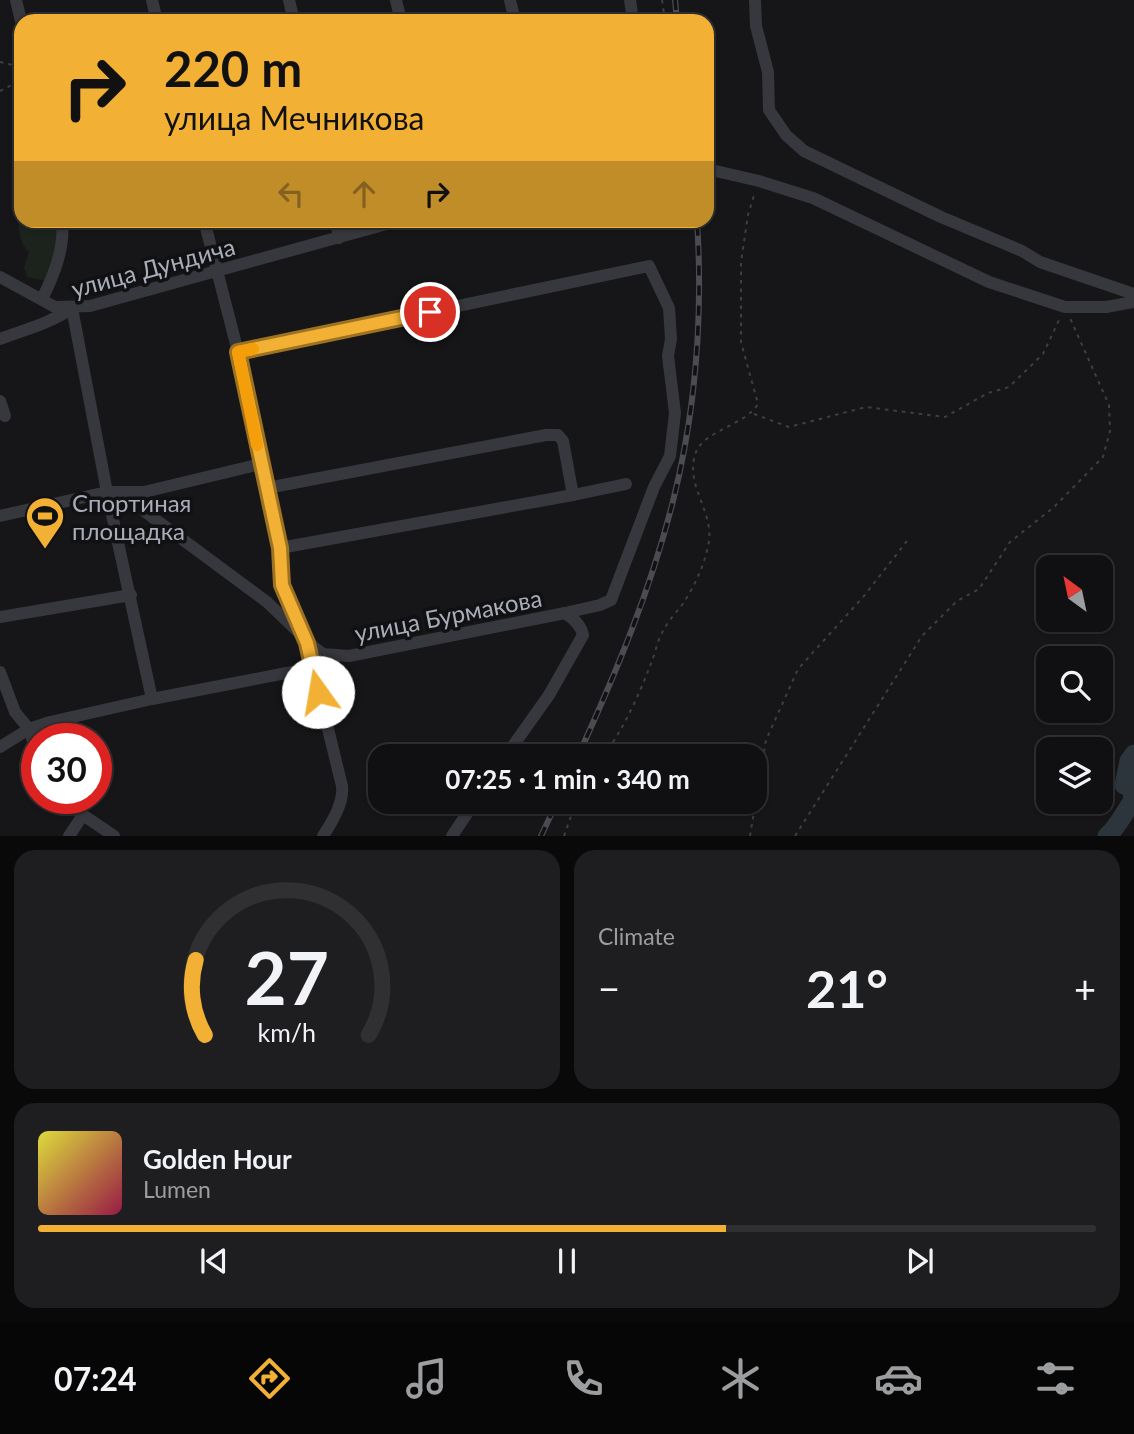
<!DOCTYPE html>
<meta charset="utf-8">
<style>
body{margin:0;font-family:Lato,sans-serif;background:#1e1e20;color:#f1f3f6;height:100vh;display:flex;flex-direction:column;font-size:26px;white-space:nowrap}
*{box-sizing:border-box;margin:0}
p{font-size:23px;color:#9c9d9f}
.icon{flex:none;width:38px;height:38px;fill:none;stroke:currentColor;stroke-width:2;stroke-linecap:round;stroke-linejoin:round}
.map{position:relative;height:836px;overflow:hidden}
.details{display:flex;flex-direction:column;gap:14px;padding:14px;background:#09090a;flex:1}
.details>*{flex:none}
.guide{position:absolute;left:14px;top:14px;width:700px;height:214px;border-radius:21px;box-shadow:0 2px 5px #0004,0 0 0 2px #303032;background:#f2b134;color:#111;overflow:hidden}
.needle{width:46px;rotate:327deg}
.fabs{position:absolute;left:1036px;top:555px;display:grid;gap:14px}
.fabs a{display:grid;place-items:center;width:77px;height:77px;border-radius:14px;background:#101012;box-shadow:0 2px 5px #0004,0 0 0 2px #303032;font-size:35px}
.speed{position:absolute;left:21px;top:723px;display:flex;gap:14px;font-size:35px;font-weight:700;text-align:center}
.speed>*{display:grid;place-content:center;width:91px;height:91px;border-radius:50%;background:#101012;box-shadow:0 2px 5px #0004,0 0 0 2px #303032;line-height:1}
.speed .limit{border:10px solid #d22;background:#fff;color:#111}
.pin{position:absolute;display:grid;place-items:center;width:60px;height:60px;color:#fff;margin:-30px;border:4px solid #fff;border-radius:50%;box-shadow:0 2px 7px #0007}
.me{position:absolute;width:77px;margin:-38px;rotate:347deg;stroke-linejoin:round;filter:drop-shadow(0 0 5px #0008)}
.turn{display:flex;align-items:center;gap:24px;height:147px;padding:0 35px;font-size:32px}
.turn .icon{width:91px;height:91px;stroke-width:2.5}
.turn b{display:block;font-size:49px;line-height:60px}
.lanes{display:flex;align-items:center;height:66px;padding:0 35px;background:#0003;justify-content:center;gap:35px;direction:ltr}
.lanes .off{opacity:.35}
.big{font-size:52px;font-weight:700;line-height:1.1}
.details .widget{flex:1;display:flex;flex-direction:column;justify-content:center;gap:10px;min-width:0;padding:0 24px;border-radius:21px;background:#1e1e20}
.details .dial{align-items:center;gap:0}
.dial svg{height:182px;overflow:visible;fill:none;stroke:#303032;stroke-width:7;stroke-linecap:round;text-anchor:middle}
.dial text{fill:#f1f3f6;stroke:none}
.song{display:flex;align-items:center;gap:21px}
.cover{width:84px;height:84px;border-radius:10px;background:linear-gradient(135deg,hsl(60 70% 55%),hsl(340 70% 35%))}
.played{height:7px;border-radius:4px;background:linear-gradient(90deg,#f2b134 65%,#303032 65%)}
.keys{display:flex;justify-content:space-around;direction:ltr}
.heat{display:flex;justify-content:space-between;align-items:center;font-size:38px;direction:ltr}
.details .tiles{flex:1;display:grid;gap:14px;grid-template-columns:1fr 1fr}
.widget:last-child{grid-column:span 2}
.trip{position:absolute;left:368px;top:744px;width:399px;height:70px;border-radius:21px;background:#101012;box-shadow:0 2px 5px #0004,0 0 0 2px #303032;font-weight:700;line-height:70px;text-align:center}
.tabs{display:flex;height:112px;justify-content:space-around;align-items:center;background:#060607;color:#9c9d9f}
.tabs .icon{width:49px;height:49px}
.tabs .on{color:#f2b134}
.tabs b{font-size:32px;color:#f1f3f6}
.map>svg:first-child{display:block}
</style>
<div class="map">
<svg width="1134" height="836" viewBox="0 0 1134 836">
<rect width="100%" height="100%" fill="#161618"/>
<path fill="#1c231d" d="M22 221H59L57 248 46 281 27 277 24 267 29 253 22 243 18 226Z"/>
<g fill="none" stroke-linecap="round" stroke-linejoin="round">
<path stroke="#2c353c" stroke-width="19" d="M1107 836C1118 827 1124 812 1133 801L1131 784 1124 785 1129 761 1134 754"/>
<g stroke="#3d3f44" stroke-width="2" stroke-dasharray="3.5 5" stroke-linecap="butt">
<path d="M662 0 665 21"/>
<path d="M0 62 21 67"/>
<path d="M0 91 21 80"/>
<path d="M754 414 789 427 866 407 945 417 988 393 1009 387 1043 354 1060 318"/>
<path d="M603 756C622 732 639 695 650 666 655 655 657 641 663 631 668 621 676 613 682 605 695 586 705 564 709 541 713 510 684 484 696 452 705 430 744 426 758 404L741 342V262L748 215 755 192"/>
<path d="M564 836 576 802"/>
<path d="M750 836 766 740 798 669 864 596 907 541"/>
<path d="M795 836 922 636 957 601 979 589 1010 542 1054 507 1103 457 1110 431 1109 405 1070 318"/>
</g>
<g stroke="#37383d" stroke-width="12">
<path d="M16 0 21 21"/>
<path d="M152 0 157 21"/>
<path d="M289 0 294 21"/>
<path d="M396 0 401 21"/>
<path d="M510 0 515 21"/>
<path d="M630 0 633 21"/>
<path d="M755 0 756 26 768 72 769 110 786 135 804 151 941 217 1022 251 1040 262 1134 294"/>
<path d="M707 169 759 181 813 198 989 282 1065 307H1106L1134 302"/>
<path d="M204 220 238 352 267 488 280 548 282 585 307 643 342 786C344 803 332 822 323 836"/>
<path d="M336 220 339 238"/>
<path d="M0 277 55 307 90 306 401 220"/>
<path d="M42 299C54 275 65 248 62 220"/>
<path d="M72 308 107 492 152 699"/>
<path d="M0 339C26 329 49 324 72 308"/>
<path d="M0 401 5 416"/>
<path d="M267 488 546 435H558L563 441 573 495 280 548"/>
<path d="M107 492 140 508 267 602 316 649 323 654 349 656 565 613 600 605 611 600 654 487 670 456 675 413 668 356 671 339 669 308 649 266 238 352"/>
<path d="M573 495 626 484"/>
<path d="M0 516 107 492H144L261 464"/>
<path d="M0 617 131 595"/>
<path d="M0 672 15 712 29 729 37 753"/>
<path d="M0 747 29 729 50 722 152 699 312 668"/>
<path d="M502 756 510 750 549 695 583 635C581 625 574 619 565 613"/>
<path d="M63 798 83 815 114 836"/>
<path d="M69 836 83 815"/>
<path d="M452 836 470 809 472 802"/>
</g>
<g stroke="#4a4c52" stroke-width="6">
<g id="rail">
<path d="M675 0 677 21"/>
<path d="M578 756C616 673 651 589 673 501 696 410 703 314 697 220"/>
<path d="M541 836 557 802"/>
</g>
</g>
<use href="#rail" stroke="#111113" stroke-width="3.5" stroke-dasharray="10" stroke-linecap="butt"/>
</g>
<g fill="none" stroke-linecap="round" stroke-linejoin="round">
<g stroke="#9d7322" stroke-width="18">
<path id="route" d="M318 692 307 643 282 585 280 548 238 352 430 312"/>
</g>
<use href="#route" stroke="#f2b134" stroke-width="12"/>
<path stroke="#f59e0b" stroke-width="12" d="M253 349 238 352 257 445"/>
</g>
<defs>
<g id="stadium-pin" transform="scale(2.0125)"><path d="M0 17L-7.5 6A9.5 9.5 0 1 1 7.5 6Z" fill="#f2b134" stroke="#111113"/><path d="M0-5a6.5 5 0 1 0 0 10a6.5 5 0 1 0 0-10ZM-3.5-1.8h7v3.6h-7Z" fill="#111"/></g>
</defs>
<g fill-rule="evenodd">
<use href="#stadium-pin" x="45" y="516"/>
</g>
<g text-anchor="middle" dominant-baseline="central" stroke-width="7" stroke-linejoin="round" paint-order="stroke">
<g font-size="24" fill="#a8adb8" stroke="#111113">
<text transform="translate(153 267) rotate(-15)">улица Дундича</text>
<text transform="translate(448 615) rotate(-11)">улица Бурмакова</text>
</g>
<g font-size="24" fill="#a8adb8" stroke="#111113" text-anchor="start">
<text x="72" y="502">Спортиная<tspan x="72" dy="28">площадка</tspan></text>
</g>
</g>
</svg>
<div class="fabs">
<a><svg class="needle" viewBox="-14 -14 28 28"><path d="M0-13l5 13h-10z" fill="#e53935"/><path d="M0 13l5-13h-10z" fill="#9c9d9f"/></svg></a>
<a><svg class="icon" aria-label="search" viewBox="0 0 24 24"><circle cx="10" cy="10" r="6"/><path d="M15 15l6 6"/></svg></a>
<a><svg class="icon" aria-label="layers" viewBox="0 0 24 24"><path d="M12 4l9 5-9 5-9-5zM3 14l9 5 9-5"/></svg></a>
</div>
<div class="speed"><div class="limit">30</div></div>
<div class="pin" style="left:430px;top:312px;background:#d93025"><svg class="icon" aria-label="arrive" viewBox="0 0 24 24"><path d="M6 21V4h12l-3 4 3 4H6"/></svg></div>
<svg class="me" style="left:318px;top:692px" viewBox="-20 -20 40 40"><circle r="19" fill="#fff"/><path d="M0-13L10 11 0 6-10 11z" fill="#f2b134"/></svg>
<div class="trip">07:25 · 1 min · 340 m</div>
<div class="guide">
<div class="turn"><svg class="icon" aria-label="right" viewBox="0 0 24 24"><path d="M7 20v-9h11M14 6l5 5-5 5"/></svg><div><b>220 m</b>улица Мечникова</div></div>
<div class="lanes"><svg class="icon off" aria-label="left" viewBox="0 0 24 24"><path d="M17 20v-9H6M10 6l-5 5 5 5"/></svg><svg class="icon off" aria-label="ahead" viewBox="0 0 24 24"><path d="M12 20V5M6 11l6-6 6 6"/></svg><svg class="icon" aria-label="right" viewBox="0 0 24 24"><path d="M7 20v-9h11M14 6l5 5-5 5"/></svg></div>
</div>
</div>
<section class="details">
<div class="tiles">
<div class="widget dial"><svg viewBox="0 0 100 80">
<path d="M14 69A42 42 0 1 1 86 69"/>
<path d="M14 69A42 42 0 0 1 10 36" stroke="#f2b134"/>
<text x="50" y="56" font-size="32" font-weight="700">27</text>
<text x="50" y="72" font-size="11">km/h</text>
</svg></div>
<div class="widget"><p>Climate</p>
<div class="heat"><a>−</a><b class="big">21°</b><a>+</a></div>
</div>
<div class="widget">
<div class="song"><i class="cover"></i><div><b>Golden Hour</b><p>Lumen</p></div></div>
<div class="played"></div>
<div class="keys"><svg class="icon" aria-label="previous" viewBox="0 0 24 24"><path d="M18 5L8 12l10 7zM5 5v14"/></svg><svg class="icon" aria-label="pause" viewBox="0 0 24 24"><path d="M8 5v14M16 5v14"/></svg><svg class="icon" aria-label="next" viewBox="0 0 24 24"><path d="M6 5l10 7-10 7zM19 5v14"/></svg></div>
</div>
</div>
</section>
<nav class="tabs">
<b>07:24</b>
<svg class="icon on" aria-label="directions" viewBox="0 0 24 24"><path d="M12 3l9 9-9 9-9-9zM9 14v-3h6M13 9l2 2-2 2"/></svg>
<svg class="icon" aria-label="music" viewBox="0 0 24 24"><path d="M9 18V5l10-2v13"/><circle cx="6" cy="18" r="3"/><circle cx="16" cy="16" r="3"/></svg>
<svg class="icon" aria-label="phone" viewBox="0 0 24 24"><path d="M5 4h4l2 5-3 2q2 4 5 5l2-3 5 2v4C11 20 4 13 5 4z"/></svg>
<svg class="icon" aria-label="climate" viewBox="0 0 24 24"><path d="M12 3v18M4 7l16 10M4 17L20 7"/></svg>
<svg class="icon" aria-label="car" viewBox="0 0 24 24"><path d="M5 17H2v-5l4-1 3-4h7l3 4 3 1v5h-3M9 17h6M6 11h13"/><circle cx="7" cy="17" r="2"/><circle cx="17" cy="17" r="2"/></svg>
<svg class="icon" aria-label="filters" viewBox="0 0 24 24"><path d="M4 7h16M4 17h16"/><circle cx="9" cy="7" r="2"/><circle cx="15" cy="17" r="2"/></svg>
</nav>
